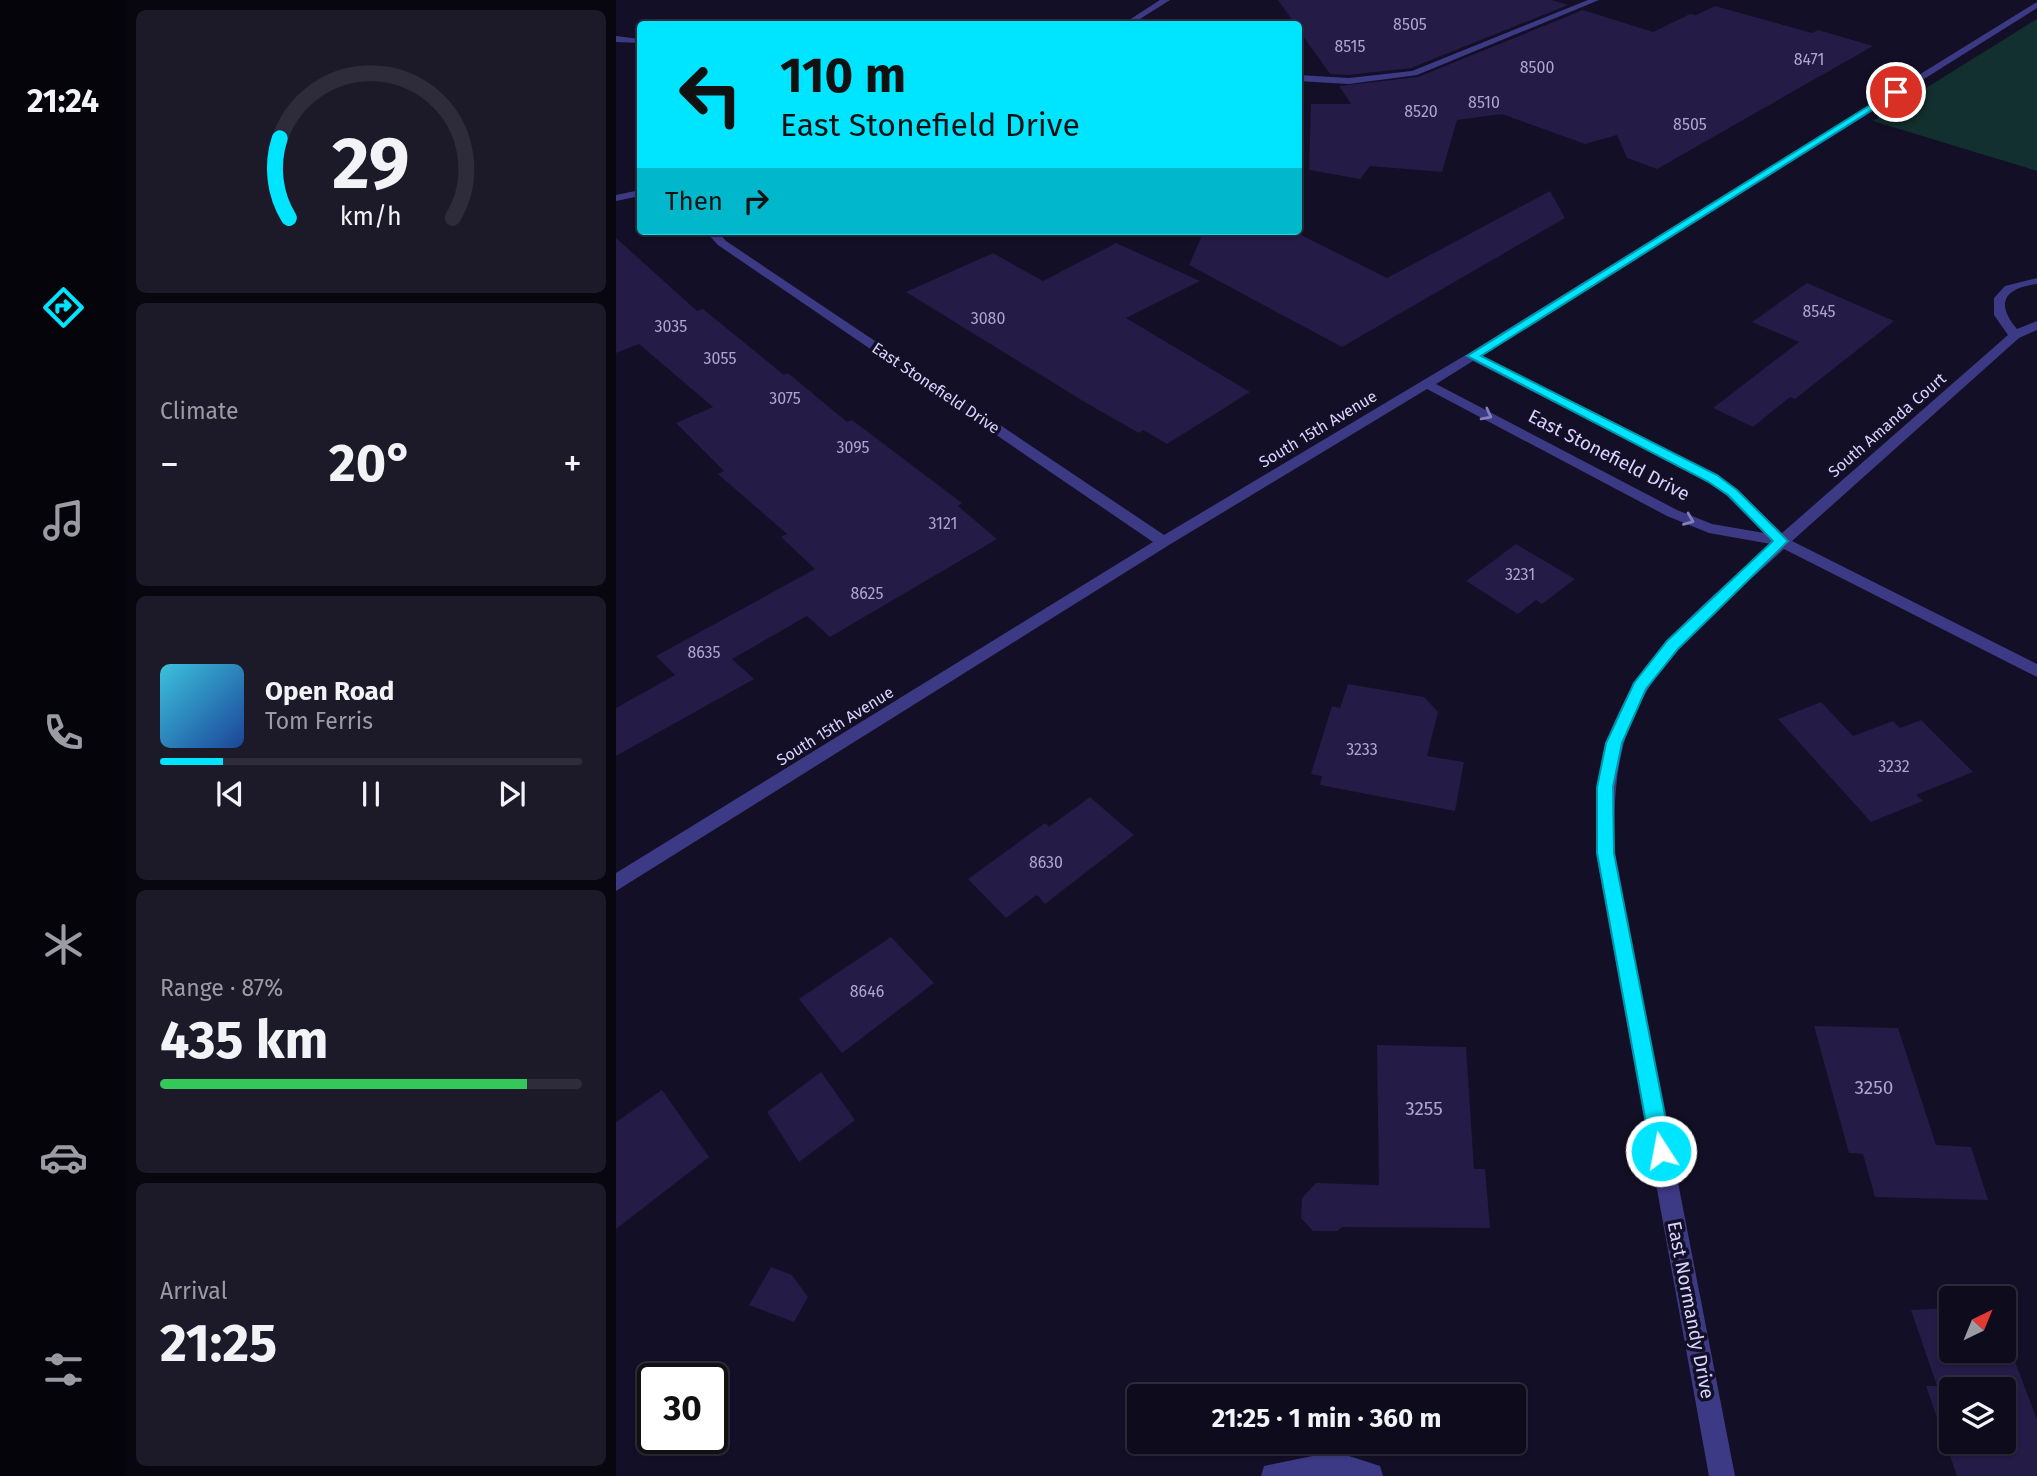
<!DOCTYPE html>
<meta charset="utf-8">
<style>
body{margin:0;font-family:"Fira Sans",sans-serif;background:#1c1929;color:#f1f3f6;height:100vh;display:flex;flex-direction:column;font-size:26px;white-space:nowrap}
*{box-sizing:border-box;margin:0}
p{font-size:23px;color:#9b9ba3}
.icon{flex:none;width:38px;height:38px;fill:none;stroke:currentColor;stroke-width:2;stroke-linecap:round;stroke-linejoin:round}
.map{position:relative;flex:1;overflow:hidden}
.details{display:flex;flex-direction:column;gap:10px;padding:10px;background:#08060f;width:490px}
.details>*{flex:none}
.hud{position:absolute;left:21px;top:21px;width:665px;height:214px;border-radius:7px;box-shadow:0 2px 5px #0004,0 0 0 2px #2e2b3b;background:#00e5ff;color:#111;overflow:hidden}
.needle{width:46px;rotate:43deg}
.buttons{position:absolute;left:1323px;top:1286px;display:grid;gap:14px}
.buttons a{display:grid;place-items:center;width:77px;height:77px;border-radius:7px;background:#0e0b1c;box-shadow:0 2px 5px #0004,0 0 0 2px #2e2b3b;font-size:35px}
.speed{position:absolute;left:21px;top:1363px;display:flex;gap:14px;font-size:35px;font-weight:700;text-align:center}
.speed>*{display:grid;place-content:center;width:91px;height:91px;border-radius:50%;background:#0e0b1c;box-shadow:0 2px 5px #0004,0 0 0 2px #2e2b3b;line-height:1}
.speed .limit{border:4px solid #111;border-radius:10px;background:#fff;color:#111}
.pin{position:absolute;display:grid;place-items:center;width:60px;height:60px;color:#fff;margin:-30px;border:4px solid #fff;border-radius:50%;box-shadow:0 2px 7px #0007}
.me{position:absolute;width:77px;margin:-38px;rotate:349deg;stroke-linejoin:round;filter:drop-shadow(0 0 5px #0008)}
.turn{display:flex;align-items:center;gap:24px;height:147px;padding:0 28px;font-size:32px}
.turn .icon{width:91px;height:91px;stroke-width:2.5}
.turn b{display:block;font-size:49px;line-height:60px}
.then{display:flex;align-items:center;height:66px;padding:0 28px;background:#0003;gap:14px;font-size:26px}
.big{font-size:52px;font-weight:700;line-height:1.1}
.details .widget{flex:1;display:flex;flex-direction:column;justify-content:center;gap:10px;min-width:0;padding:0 24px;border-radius:10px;background:#1c1929}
.details .dial{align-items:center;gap:0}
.dial svg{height:182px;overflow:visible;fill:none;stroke:#2e2b3b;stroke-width:7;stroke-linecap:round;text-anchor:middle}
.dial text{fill:#f1f3f6;stroke:none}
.song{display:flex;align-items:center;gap:21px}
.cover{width:84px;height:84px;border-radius:10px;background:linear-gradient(135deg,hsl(190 70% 55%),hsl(220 70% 35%))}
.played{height:7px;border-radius:4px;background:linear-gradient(90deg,#00e5ff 15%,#2e2b3b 15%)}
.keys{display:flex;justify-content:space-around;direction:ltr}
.heat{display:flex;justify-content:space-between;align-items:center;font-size:38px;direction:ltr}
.charge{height:10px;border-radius:5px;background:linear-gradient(90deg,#34c759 87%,#2e2b3b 0)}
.trip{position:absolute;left:511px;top:1384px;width:399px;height:70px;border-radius:7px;background:#0e0b1c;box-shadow:0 2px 5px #0004,0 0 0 2px #2e2b3b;font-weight:700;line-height:70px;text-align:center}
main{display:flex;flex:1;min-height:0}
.tab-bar{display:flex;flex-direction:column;width:126px;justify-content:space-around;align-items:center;background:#06040b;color:#9b9ba3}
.tab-bar .icon{width:49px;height:49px}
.tab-bar .active{color:#00e5ff}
.tab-bar b{font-size:32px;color:#f1f3f6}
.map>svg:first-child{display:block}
</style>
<main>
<nav class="tab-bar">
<b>21:24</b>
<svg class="icon active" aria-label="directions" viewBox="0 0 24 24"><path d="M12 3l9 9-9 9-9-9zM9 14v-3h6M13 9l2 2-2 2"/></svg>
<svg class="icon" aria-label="music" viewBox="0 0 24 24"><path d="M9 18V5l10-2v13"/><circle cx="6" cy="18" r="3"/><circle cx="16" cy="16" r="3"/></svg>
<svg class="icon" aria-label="phone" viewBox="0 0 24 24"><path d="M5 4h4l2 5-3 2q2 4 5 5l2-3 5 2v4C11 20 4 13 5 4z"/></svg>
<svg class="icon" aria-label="climate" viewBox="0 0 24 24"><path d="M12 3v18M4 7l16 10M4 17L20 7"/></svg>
<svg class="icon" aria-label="car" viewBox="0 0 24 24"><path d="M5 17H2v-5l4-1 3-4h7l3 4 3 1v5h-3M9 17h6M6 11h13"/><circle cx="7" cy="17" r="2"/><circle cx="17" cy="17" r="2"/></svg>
<svg class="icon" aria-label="filters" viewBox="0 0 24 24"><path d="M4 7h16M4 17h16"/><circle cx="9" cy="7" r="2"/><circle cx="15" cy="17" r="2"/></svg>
</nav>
<section class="details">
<div class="widget dial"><svg viewBox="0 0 100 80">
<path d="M14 69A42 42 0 1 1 86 69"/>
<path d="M14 69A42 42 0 0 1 10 34" stroke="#00e5ff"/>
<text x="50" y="56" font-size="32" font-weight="700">29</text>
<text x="50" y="72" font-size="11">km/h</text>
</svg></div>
<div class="widget"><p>Climate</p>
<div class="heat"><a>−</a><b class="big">20°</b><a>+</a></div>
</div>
<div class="widget">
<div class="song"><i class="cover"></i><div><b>Open Road</b><p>Tom Ferris</p></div></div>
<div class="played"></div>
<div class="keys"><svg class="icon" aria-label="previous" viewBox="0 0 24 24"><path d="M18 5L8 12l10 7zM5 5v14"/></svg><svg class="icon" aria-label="pause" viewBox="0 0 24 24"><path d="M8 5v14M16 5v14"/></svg><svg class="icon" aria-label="next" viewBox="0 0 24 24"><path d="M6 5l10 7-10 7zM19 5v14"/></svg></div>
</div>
<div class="widget"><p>Range · 87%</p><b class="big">435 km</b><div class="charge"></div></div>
<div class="widget"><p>Arrival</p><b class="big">21:25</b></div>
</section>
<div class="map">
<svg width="1421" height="1476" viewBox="0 0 1421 1476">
<rect width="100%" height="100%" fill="#130f26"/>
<path fill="#12302f" d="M1421 19V171L1257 121Z"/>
<g fill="#241b47" fill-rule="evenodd">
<path d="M662 0H936L952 5 795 68 733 75 714 74 682 29V24H679Z"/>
<path d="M1099 6 1196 33 1202 30 1257 46 1041 169 1011 158 1001 135 969 144 886 114 841 120 826 172 754 166 744 179 693 170 695 104H735L723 86 802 77 967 10 1037 32 1074 14 1080 15Z"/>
<path d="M934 191 949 218 726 347 573 265 588 231H677L771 278Z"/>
<path d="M0 238 81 311 87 309 168 375 172 373 231 422 236 420 346 503 342 506 381 539 214 637 191 616 116 659 138 679 0 756V708L59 675 40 656 199 569 165 537 171 534 102 474 108 471 60 423 97 407 23 344 0 353Z"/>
<path d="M500 243 584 281 510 318 634 392 551 444 527 430 523 433 472 404 290 292 377 253 427 281Z"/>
<path d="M1191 283 1278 321 1179 399 1174 397 1137 427 1097 408 1183 342 1136 322Z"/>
<path d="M900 544 959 579 926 604 920 600 902 614 850 581Z"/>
<path d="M732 684 808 697 822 712 811 756 848 762 839 811 704 785 706 776 695 774 716 706 724 708Z"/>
<path d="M1205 702 1237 736 1277 721 1284 728 1305 720 1357 772 1300 795 1307 801 1255 822 1162 719Z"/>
<path d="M474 797 518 835 429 904 421 895 390 918 352 879 429 823 433 827Z"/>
<path d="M275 937 318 983 226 1053 183 999Z"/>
<path d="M1198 1026 1282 1028 1320 1145 1355 1147 1372 1200 1259 1197 1247 1154 1233 1153Z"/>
<path d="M761 1045 850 1047 858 1169H869L874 1228 726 1227 721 1231H697L685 1218 686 1198 700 1183 763 1185Z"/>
<path d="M205 1072 239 1120 183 1162 151 1112Z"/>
<path d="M46 1090 93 1157 0 1229V1122Z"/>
<path d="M155 1267 176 1275 192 1297 178 1322 133 1305Z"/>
<path d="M1335 1308V1351H1388V1333L1421 1419V1476H1341L1310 1386H1321L1295 1310ZM1335 1390H1388V1442H1335Z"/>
</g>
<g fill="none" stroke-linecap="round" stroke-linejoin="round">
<g fill="#3d3a85" fill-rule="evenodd">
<path d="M544 0H554L516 24H507Z"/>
<path d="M972 0H983L801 75 733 84 682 81V75L733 78 796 71Z"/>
<path d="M1421 2V8L866 356 1101 475 1121 490 1166 533 1392 335 1378 315V298L1389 286 1421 278V284C1388 288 1379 303 1401 329L1421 321V330L1403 338 1176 541 1421 664V677L1168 549C1105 607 1027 663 1006 751 998 785 998 819 998 853L1119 1476H1093L980 853C980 824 980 795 985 767 1004 668 1084 608 1155 544L1093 533 1051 516 811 389 553 545 0 891V873L537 542 102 245 89 231H101L110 241 548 535 853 353ZM857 361 1091 481 1111 496 1148 533 1096 524 1061 510 820 384Z"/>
<path d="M0 36 24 39V43L0 42Z"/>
<path d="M24 190V196L0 201V195Z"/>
<path d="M706 1454 730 1455 764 1466 767 1476H645L648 1466Z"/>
</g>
</g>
<defs><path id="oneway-chevron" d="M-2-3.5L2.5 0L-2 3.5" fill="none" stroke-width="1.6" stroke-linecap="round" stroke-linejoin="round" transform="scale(1.75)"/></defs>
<g stroke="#837fbc">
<use href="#oneway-chevron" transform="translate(871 415) rotate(28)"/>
<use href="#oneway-chevron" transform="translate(1073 520) rotate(22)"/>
</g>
<path fill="#00e5ff" stroke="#0095a6" stroke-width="2" d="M1280 89 1283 93 865 356 1101 475 1121 490 1172 541 1062 649 1030 689 1006 743 997 787 998 853 1056 1151 1053 1158 1045 1161 1038 1158 1035 1151 981 853V787L990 743 1018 683 1051 641 1157 541 1112 495 1091 481 851 356Z"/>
<g text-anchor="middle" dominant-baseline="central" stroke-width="7" stroke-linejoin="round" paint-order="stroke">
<g font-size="16" fill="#aca6d1">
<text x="794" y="24">8505</text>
<text x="734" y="46">8515</text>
<text x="1193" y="59">8471</text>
<text x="921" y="67">8500</text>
<text x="868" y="102">8510</text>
<text x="805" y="111">8520</text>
<text x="1074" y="124">8505</text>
<text x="1203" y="311">8545</text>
<text x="372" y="318">3080</text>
<text x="55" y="326">3035</text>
<text x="104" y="358">3055</text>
<text x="169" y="398">3075</text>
<text x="237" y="447">3095</text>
<text x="327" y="523">3121</text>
<text x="904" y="574">3231</text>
<text x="251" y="593">8625</text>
<text x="88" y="652">8635</text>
<text x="746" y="749">3233</text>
<text x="1278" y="766">3232</text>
<text x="430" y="862">8630</text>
<text x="251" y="991">8646</text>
</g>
<g font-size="16" fill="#d9d4ff" stroke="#130f26">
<text transform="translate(320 388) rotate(34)">East Stonefield Drive</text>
<text transform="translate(1271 425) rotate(-41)">South Amanda Court</text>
<text transform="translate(702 429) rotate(-31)">South 15th Avenue</text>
<text transform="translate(219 726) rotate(-32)">South 15th Avenue</text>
</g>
<g font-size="19" fill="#d9d4ff" stroke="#130f26">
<text transform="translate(993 455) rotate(27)">East Stonefield Drive</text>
<text transform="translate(1075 1310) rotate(79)">East Normandy Drive</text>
</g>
<g font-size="19" fill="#aca6d1">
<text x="1258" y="1087">3250</text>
<text x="808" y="1108">3255</text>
</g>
</g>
</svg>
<div class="buttons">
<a><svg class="needle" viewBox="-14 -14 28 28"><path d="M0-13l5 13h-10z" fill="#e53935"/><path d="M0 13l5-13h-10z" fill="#9b9ba3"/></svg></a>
<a><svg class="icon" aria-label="layers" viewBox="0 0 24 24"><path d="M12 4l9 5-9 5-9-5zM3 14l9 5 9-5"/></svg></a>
</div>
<div class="speed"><div class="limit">30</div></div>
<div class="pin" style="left:1280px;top:92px;background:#d93025"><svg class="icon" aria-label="arrive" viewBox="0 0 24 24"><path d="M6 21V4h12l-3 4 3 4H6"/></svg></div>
<svg class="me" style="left:1045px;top:1151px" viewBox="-20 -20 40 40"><circle r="17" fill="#00e5ff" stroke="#fff" stroke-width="3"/><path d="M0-11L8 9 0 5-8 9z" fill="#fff"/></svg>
<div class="trip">21:25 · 1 min · 360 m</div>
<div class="hud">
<div class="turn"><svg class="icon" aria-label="left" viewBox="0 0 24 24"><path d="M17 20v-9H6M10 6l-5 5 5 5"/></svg><div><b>110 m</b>East Stonefield Drive</div></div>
<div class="then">Then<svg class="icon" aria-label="right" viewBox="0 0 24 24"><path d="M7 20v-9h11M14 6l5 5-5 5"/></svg></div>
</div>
</div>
</main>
